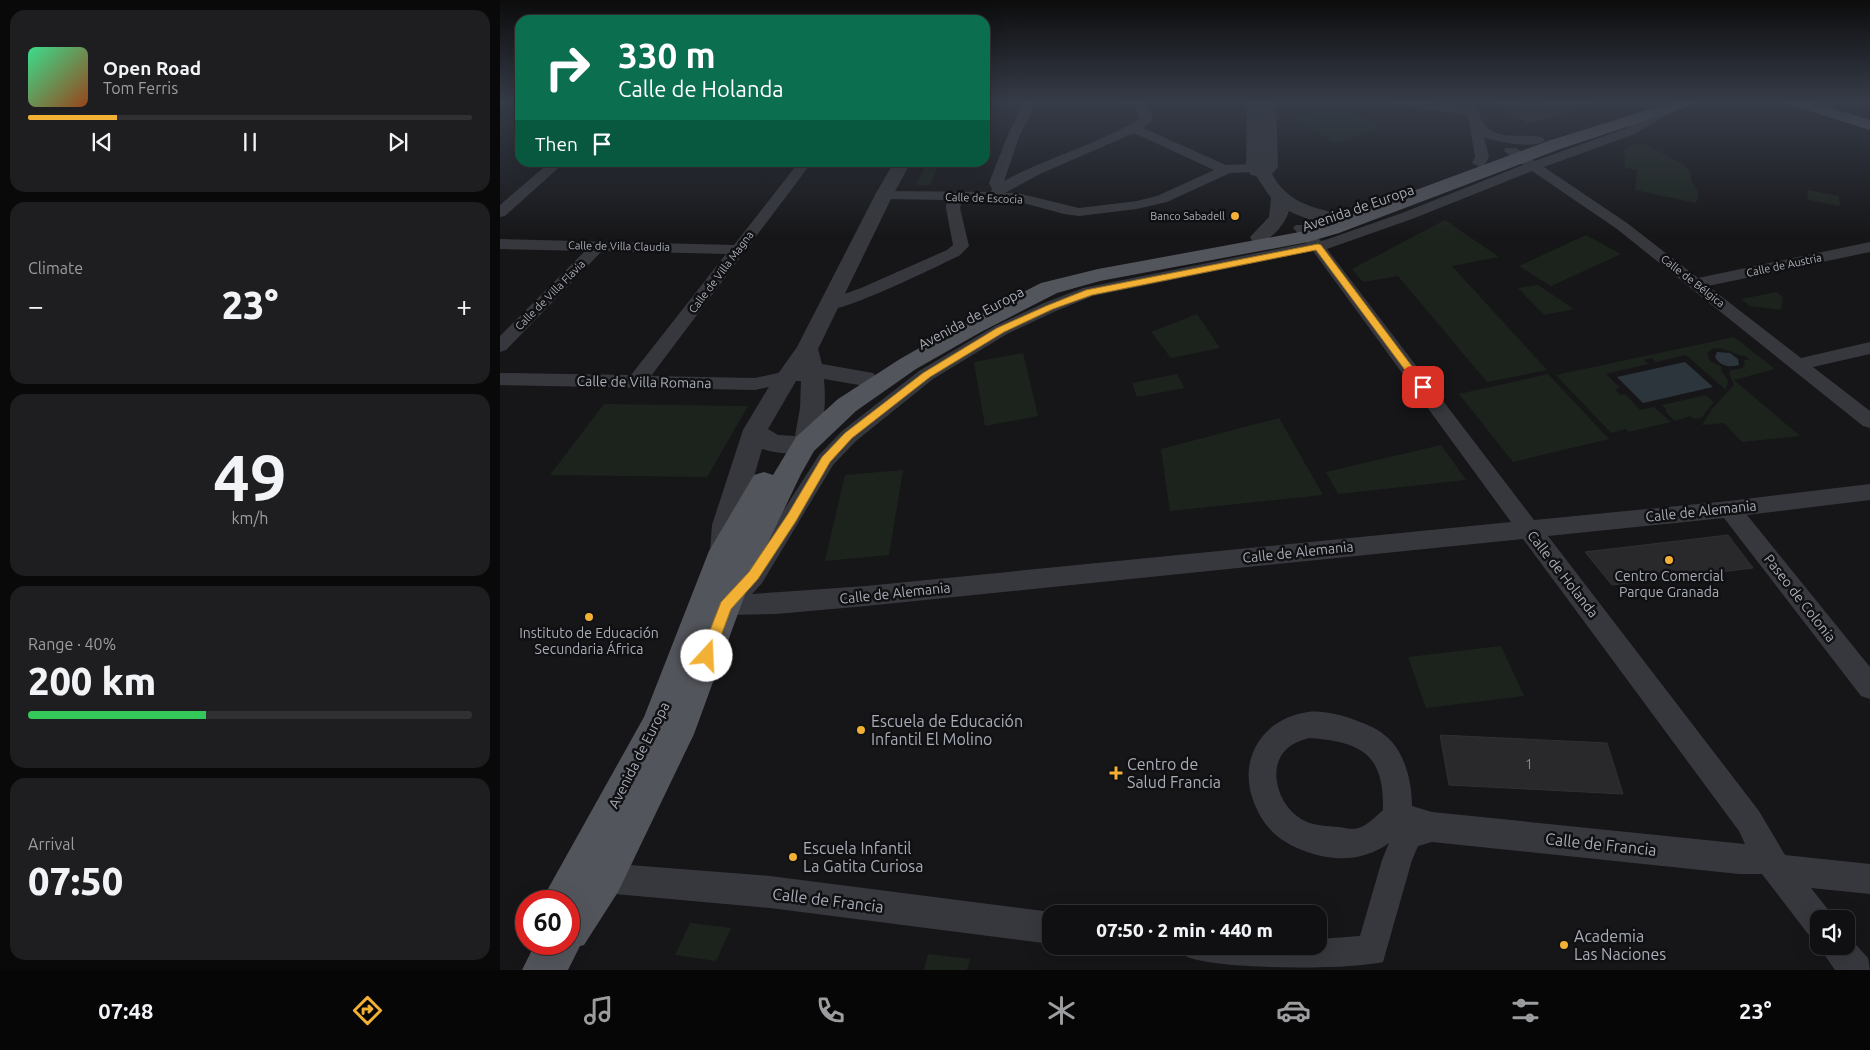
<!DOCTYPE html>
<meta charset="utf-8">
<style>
body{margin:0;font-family:Ubuntu,sans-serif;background:#1e1e20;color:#f1f3f6;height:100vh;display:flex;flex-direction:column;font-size:19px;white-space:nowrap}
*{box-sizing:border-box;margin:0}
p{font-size:16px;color:#9c9d9f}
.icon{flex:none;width:28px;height:28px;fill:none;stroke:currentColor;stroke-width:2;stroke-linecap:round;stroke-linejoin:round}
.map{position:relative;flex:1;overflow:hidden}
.details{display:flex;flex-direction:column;gap:10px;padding:10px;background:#09090a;width:500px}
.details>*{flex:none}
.banner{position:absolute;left:15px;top:15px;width:475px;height:152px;border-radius:15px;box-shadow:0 5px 20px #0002,0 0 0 1px #303032;background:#0b6e4f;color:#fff;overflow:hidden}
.fabs{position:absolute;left:1310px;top:910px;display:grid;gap:10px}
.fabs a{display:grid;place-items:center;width:45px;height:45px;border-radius:10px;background:#101012;box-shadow:0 5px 20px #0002,0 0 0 1px #303032;font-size:25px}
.speed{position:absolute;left:15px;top:890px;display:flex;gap:10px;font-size:25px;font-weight:700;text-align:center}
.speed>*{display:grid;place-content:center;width:65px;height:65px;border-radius:50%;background:#101012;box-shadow:0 5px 20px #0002,0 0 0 1px #303032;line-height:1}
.speed .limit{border:8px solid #d22;background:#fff;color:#111}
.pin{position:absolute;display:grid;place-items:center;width:42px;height:42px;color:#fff;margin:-21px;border-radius:10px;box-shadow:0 2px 8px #0006}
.me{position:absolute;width:55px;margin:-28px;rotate:20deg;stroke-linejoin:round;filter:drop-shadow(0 0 4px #0008)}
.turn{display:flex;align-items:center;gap:18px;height:105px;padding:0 20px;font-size:22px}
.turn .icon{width:65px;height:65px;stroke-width:2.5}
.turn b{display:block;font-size:35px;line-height:42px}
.then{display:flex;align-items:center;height:48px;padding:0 20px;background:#0003;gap:10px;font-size:19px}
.big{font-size:38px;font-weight:800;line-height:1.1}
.details .widget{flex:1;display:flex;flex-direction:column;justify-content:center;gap:8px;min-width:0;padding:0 18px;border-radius:15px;background:#1e1e20}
.details .dial{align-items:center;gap:0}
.dial b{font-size:65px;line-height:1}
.song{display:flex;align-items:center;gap:15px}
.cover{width:60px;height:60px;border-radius:8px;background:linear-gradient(135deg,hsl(150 70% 55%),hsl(20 70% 35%))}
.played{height:5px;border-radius:2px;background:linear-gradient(90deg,#f2b134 20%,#303032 20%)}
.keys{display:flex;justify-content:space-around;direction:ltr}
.heat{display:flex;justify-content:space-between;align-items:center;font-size:28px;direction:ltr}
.charge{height:8px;border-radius:4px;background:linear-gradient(90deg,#34c759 40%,#303032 0)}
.trip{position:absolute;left:542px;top:905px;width:285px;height:50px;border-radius:15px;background:#101012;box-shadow:0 5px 20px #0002,0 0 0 1px #303032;font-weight:800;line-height:50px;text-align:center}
.dock{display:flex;height:80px;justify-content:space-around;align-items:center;background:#060607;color:#9c9d9f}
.dock .icon{width:35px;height:35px}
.dock .active{color:#f2b134}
.dock b{font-size:22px;color:#f1f3f6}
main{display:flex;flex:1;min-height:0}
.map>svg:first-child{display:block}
</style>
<main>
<section class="details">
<div class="widget">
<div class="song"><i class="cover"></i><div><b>Open Road</b><p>Tom Ferris</p></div></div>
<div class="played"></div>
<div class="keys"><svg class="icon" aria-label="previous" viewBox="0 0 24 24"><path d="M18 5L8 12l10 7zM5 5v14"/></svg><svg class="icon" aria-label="pause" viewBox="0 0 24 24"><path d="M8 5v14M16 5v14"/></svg><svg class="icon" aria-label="next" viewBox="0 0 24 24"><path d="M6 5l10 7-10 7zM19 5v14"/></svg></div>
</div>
<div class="widget"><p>Climate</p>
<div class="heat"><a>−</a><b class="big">23°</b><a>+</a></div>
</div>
<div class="widget dial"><b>49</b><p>km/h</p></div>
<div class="widget"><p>Range · 40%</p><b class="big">200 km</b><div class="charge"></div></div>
<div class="widget"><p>Arrival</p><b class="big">07:50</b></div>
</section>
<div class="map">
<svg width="1370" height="970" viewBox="0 0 1370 970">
<rect width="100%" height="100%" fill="#161618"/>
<g fill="#1c231d">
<path d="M837 104 881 128 835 143 793 118Z"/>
<path d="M1141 142 1183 164 1190 171 1192 182 1199 194 1196 203 1135 190 1137 171 1125 167 1124 149Z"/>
<path d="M427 163H440L430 185H416Z"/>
<path d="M1307 190 1339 196 1340 206 1308 200Z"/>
<path d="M945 220 999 257 952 266 1047 370 987 382 898 276 863 282 852 269Z"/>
<path d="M1086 235 1121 254 1051 286 1019 266Z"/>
<path d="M1038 285 1074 309 1044 315 1018 288Z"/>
<path d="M1276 292 1283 297 1281 310 1250 306 1241 299Z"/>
<path d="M697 314 720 348 671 358 651 332Z"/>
<path d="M1234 337 1275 369 1234 380 1300 436 1242 442 1224 423 1202 425 1212 409 1234 385 1229 373 1231 370 1243 368 1245 363 1244 360H1249L1246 356C1237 356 1227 348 1214 348L1207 353 1210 361 1222 367 1221 370 1228 381 1226 390 1186 355 1156 362 1152 358 1144 360 1148 364 1106 374 1120 388 1115 389 1120 395 1125 394 1140 410 1154 407 1171 422 1128 432 1126 429 1111 433 1056 375Z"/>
<path d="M523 353 538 416 485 426 474 362Z"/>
<path d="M677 374 684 388 637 397 632 383Z"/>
<path d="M1048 374 1109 439 1013 462 959 394Z"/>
<path d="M1206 395 1214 402 1201 418 1194 419 1190 416 1175 421 1165 411 1167 410 1162 405Z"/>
<path d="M104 404 248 406 207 477 50 475Z"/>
<path d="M779 418 823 495 670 511 661 449Z"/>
<path d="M941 445 966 480 838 494 826 472Z"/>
<path d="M403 470 389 555 325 561 345 475Z"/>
<path d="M1001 646 1024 696 926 708 908 657Z"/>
<path d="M190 923 231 928 216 961 175 955Z"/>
<path d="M428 954 470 959 467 970H424Z"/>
</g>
<g fill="#2c353c">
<path d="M1217 352 1230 353 1238 359 1239 365C1229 368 1220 366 1215 357Z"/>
<path d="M1185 362 1213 387 1143 403 1117 377Z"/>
</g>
<g fill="#29292c" stroke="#303034">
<path d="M986 101H1027L1034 104 1047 101H1092V105L1029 123Z"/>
<path d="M1228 535 1253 568 1112 585 1085 552Z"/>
<path d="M940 735 1107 743 1123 794 949 785Z"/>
</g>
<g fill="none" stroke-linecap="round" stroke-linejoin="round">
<g fill="#37383d" fill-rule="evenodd">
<path d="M520 101H535L536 103 519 137 504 181C548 157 596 145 640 119 638 105 629 107 617 104L615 101 644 102 651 111 652 121 643 128 726 165 754 164 761 168 754 172 730 173 667 202 637 209 579 216 564 214 516 201 462 200 460 208 469 246 459 256C435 267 342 314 322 310L320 306 322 302 361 288 447 250 453 245 446 208 447 200 384 199 379 198 377 195 379 192 384 191 491 192 492 189 489 183 507 137 523 104ZM634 133 714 170 657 196 637 201 579 208 517 193H505L540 174Z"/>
<path d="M886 101H918L973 108 977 109C980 114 981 120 984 124 999 145 1036 129 1045 140 1036 150 996 142 984 137L989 157 984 166 979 167 972 163 975 157 968 115 892 105Z"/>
<path d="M1178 101H1186L1188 104 1132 135 1044 167 1127 223 1198 278 1370 242V252L1208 286 1301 358 1370 342V354L1313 367 1370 411V428L1363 426 1117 229 1032 171 912 219 827 249 1034 520 1229 501 1370 484V500L1247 515 1370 667V699L1361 696 1224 518 1048 536 1259 811 1285 855 1370 864V894L1311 888 1330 912 1333 919H1319V939L1308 934 1262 874H1239L932 842 918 846 912 860 883 962C848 970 722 970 687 957L682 946H819V939L860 936 882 860 889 843C863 862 832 862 802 850 776 840 761 824 752 797 739 755 765 718 808 712 825 710 845 716 860 722 872 726 883 732 892 742 906 758 912 784 912 806L932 812 1245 844 1239 831 1023 539 366 606 276 614 226 615 217 612 214 605 217 598 246 569 319 455 342 431 419 371 495 326 544 303 583 288 807 243 793 228 796 225H806L821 241 828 239 902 213 1023 165 1004 151 1006 148H1016L1035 161 1124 129ZM813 251 1011 522 366 586 252 594 262 583 333 465 356 441 433 379 507 334 556 311 593 296ZM809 738C861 742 884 753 883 810 876 816 867 826 858 828 853 830 845 828 839 827 828 826 815 826 805 821 782 811 767 775 783 753 790 744 799 741 809 738Z"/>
<path d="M50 162H65L5 216 0 217V205Z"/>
<path d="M299 162H312L151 376 255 378 287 371 294 373 296 377 294 381 255 390 0 385V373L131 375 226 254 102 251 6 350 0 352V336L85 251 0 249V239L234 245Z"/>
<path d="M104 863 270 876 551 912 555 914H551V944L270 908 104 893 93 889 89 878 93 867Z"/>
<path d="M1346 934 1368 958 1370 970H1335L1326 957 1321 946H1346Z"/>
</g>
<g fill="#37383d" fill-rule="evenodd">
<path d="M747 101H761L762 115V101H776L778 167 772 174C787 202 811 207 839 214L842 218 839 222C824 226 803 218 789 211 784 226 769 245 752 241L750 237 769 217 771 198 756 176 751 175 746 168Z"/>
<path d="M394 162H411L393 195 318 349 322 364 373 373 377 378 373 383 365 386 324 379C326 401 325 431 314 450 296 456 280 454 262 449L240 525 238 551 234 559 224 562 214 559 210 551 212 525 243 430 270 385 297 347 375 195ZM301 381 300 408 295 436 278 435 268 429 296 381Z"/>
</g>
<g fill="#53555c" fill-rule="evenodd">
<path d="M1176 101H1199L1196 104 1060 149 839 233 808 242 600 281 557 293 481 332 416 369 356 411 314 451 301 474 251 578 194 734 118 892 84 945 80 946 68 970H22L35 944H69V901H43L49 887 144 717 209 551 254 475 264 472 273 475 296 437 338 399 400 359 465 322 541 283 598 269 805 231 1048 141Z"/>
<path d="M1284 101H1308L1370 120V130L1287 104Z"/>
</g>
</g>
<linearGradient id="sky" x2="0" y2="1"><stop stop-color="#0c0c0d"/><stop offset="0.43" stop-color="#363c48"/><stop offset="1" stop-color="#363c48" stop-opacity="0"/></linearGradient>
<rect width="1370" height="237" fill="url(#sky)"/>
<path fill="#f2b134" stroke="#9d7322" d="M818 244 821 245 926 385V389H919L816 250 592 295 553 309 504 332 430 377 352 438 330 462 296 521 258 579 231 609 212 660 207 662 202 660 200 656 221 602 249 572 288 514 322 457 345 433 423 373 497 328 546 306 586 290Z"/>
<g fill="#f2b134" stroke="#111113" stroke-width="2">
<circle cx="735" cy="216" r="5"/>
<circle cx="1169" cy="560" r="5"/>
<circle cx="89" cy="617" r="5"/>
<circle cx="361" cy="730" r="5"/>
<path d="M613.5 765.5h5v5h5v5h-5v5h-5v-5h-5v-5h5z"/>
<circle cx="293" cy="857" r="5"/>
<circle cx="1064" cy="945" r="5"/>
</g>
<g text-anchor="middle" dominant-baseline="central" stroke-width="5" stroke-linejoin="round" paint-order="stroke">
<g font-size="11" fill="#a8adb8" stroke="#111113">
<text transform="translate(484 198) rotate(2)">Calle de Escocia</text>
<text transform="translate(119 246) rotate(1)">Calle de Villa Claudia</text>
<text transform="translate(1284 265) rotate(-12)">Calle de Austria</text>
<text transform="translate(221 272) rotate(-53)">Calle de Villa Magna</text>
<text transform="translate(1193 281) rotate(38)">Calle de Bélgica</text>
<text transform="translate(50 295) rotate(-45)">Calle de Villa Flavia</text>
</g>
<g font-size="11" fill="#a8adb8" stroke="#111113" text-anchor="end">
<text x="725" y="216">Banco Sabadell</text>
</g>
<g font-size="14" fill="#a8adb8" stroke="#111113">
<text transform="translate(858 208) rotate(-19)">Avenida de Europa</text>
<text transform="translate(471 318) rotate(-28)">Avenida de Europa</text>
<text transform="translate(144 382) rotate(1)">Calle de Villa Romana</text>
<text transform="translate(1201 511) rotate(-6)">Calle de Alemania</text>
<text transform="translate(798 552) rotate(-6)">Calle de Alemania</text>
<text transform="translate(1063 574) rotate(52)">Calle de Holanda</text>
<text transform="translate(395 593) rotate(-6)">Calle de Alemania</text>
<text transform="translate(1300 598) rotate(52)">Paseo de Colonia</text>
<text transform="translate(139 755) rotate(-63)">Avenida de Europa</text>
</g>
<g font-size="14" fill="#a8adb8" stroke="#111113">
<text x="1169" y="576">Centro Comercial<tspan x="1169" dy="16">Parque Granada</tspan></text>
<text x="89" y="633">Instituto de Educación<tspan x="89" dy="16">Secundaria África</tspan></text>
</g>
<g font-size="14" fill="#888b94">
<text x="1029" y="764">1</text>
</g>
<g font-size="16" fill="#a8adb8" stroke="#111113" text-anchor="start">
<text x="371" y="721">Escuela de Educación<tspan x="371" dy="18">Infantil El Molino</tspan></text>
<text x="627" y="764">Centro de<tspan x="627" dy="18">Salud Francia</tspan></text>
<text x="303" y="848">Escuela Infantil<tspan x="303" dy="18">La Gatita Curiosa</tspan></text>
<text x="1074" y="936">Academia<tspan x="1074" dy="18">Las Naciones</tspan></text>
</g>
<g font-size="16" fill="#a8adb8" stroke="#111113">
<text transform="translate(1101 844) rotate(6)">Calle de Francia</text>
<text transform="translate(328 900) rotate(7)">Calle de Francia</text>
</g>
</g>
</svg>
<div class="fabs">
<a><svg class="icon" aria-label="sound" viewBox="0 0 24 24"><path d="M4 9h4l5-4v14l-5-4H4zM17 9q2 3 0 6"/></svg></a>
</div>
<div class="speed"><div class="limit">60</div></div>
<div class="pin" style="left:923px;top:387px;background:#d93025"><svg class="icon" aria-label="arrive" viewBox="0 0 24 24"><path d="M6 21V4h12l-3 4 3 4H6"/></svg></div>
<svg class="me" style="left:207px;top:656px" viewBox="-20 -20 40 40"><circle r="19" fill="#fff"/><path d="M0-13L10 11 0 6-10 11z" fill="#f2b134"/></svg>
<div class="trip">07:50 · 2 min · 440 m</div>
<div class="banner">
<div class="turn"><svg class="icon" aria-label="right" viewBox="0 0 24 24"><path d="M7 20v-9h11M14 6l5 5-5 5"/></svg><div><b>330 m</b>Calle de Holanda</div></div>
<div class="then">Then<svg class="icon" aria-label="arrive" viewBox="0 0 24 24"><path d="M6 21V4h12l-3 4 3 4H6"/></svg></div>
</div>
</div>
</main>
<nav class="dock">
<b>07:48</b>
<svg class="icon active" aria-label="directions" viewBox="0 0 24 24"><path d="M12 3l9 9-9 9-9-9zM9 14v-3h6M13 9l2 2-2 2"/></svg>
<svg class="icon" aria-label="music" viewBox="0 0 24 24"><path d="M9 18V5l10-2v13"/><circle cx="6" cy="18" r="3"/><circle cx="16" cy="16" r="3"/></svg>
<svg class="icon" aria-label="phone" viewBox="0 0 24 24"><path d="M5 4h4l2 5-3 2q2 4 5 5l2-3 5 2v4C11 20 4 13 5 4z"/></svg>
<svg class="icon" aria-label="climate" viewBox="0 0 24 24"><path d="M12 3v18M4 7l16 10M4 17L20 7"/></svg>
<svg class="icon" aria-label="car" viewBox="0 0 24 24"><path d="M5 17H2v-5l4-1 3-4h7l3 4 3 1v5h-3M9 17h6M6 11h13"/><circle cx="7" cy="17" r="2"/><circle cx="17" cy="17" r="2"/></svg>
<svg class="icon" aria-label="filters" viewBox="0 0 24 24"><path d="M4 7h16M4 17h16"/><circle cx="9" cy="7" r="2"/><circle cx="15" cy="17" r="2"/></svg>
<b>23°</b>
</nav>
